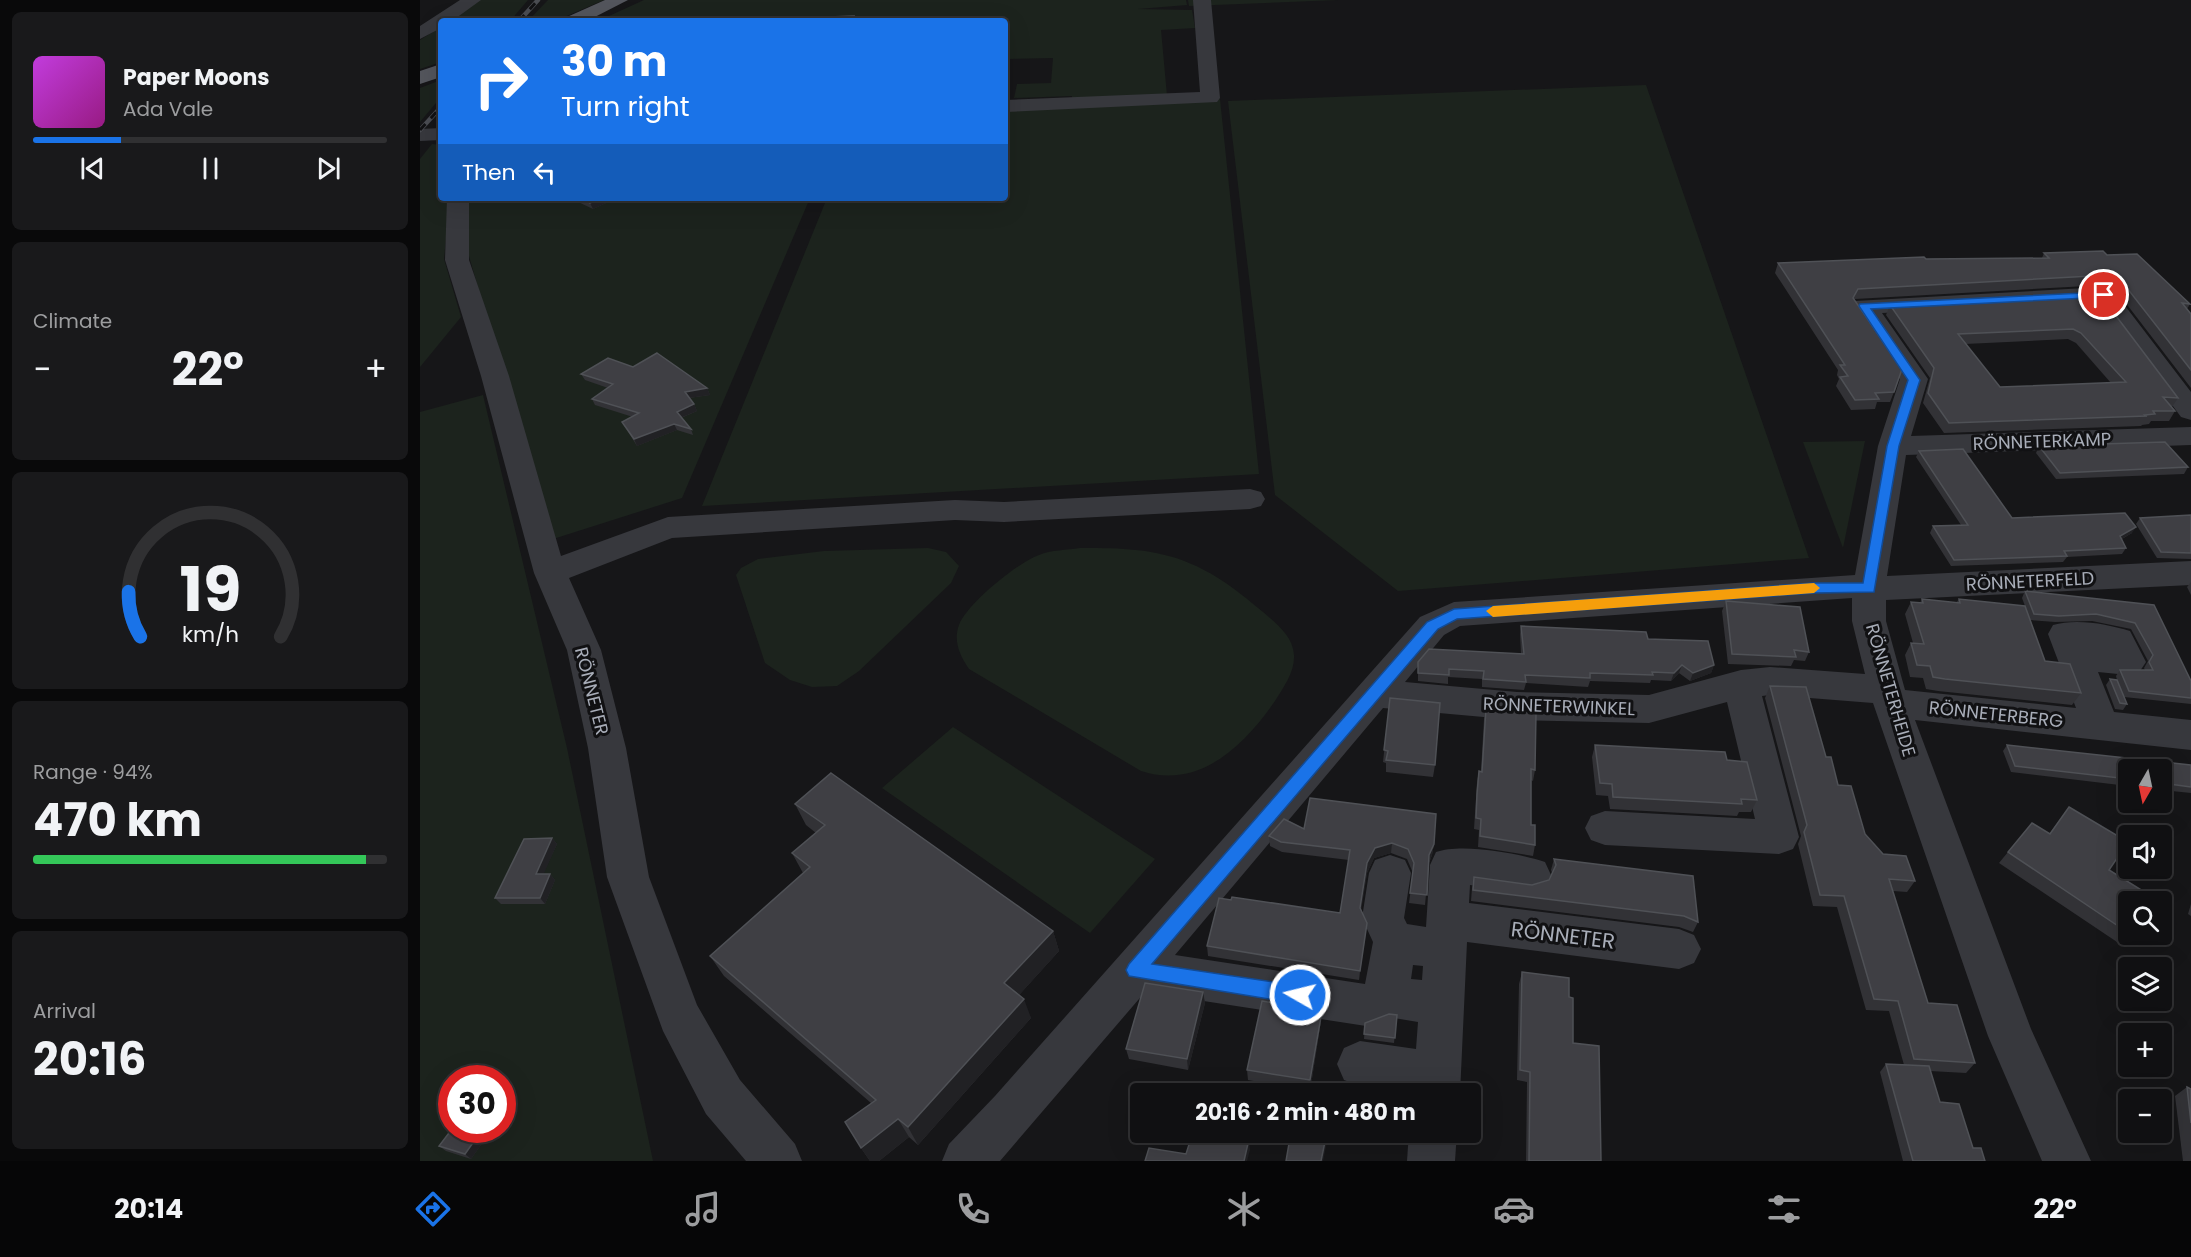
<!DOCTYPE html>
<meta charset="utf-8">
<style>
body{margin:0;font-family:Poppins,sans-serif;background:#19191b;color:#f1f3f6;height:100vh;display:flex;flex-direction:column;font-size:22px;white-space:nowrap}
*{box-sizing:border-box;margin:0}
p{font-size:20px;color:#9c9d9f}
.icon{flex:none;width:33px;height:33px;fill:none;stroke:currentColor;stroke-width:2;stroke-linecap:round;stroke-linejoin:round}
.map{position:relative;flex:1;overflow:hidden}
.drawer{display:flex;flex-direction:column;gap:12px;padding:12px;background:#09090a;width:420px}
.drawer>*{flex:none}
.hud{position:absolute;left:18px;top:18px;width:570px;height:183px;border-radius:6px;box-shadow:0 6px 24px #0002,0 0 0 2px #303032;background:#1a73e8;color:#fff;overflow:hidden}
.needle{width:39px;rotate:189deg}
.tools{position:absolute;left:1698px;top:759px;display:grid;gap:12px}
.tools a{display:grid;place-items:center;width:54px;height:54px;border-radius:6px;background:#101012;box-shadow:0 6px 24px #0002,0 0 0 2px #303032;font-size:30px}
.speed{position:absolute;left:18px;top:1065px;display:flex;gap:12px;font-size:30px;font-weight:700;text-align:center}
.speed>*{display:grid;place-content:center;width:78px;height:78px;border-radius:50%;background:#101012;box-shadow:0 6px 24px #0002,0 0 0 2px #303032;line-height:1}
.speed .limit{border:9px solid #d22;background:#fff;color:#111}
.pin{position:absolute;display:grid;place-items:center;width:51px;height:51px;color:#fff;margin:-26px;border:3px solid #fff;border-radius:50%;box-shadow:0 2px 6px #0007}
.me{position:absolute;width:66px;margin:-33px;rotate:278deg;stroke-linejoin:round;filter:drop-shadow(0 0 4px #0008)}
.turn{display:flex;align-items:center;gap:21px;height:126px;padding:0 24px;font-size:27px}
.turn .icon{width:78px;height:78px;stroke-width:2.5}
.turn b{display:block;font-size:42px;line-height:51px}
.then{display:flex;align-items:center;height:57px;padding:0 24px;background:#0003;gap:12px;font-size:22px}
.big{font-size:45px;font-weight:700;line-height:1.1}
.drawer .card{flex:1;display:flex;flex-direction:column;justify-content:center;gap:9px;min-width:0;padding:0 21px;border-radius:9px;background:#19191b}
.drawer .dial{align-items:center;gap:0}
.dial svg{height:156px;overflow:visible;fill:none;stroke:#303032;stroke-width:7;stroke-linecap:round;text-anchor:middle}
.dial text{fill:#f1f3f6;stroke:none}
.song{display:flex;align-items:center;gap:18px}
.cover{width:72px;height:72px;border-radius:9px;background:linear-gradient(135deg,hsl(290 70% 55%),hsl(310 70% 35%))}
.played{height:6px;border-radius:3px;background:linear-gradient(90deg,#1a73e8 25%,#303032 25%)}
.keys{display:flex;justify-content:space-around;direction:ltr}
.heat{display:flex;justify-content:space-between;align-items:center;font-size:33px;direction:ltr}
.charge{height:9px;border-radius:4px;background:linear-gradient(90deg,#34c759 94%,#303032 0)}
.trip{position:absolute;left:710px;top:1083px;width:351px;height:60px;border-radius:6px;background:#101012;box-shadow:0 6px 24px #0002,0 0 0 2px #303032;font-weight:700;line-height:60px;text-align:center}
.dock{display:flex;height:96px;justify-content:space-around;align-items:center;background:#060607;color:#9c9d9f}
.dock .icon{width:42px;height:42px}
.dock .current{color:#1a73e8}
.dock b{font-size:27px;color:#f1f3f6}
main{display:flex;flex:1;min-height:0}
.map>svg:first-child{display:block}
</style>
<main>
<section class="drawer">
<div class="card">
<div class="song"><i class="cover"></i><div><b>Paper Moons</b><p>Ada Vale</p></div></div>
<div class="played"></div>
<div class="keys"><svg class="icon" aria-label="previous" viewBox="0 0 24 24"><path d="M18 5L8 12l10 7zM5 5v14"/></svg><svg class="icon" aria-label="pause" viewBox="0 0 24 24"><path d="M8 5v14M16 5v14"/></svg><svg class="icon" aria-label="next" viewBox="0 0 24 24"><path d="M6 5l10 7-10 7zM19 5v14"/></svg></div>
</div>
<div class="card"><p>Climate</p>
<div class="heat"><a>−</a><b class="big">22°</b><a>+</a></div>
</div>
<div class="card dial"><svg viewBox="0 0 100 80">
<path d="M14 69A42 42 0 1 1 86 69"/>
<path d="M14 69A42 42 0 0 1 8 46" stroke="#1a73e8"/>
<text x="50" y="56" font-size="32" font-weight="700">19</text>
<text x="50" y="72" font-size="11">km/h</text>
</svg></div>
<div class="card"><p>Range · 94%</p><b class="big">470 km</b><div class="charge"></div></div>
<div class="card"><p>Arrival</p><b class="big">20:16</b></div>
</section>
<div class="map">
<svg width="1771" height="1161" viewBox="0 0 1771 1161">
<rect width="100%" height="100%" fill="#161618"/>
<g fill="#1c231d" fill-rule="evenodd">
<path d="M59 0H108L90 21H30Z"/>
<path d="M128 0H184L135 21H108Z"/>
<path d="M224 0H766L767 5 718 9 772 10 775 28 741 30 747 96 652 100V96L594 98 597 84 631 83 633 58 585 59V21H178Z"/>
<path d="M768 0H918L769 6Z"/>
<path d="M21 27V62L0 69V40Z"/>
<path d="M21 80V97L0 122V88Z"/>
<path d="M1226 85 1389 558 978 591 855 495 808 101Z"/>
<path d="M800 99 839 474 282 506 407 198H585V107Z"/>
<path d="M12 144 21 145V198H30L24 259 41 317 0 367V159Z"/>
<path d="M47 198H390L262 498 130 540 45 242Z"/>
<path d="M63 395 147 748 233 1161H0V412ZM32 1078H82V1130H32Z"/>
<path d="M1445 441 1423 548 1383 442Z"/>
<path d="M508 548 526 552 539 566 531 583 439 671 417 686 392 687 370 680 345 663 316 575 321 568 338 559 404 551Z"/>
<path d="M660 548C744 547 779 557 843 612 856 623 873 636 874 655 875 672 863 688 855 701 824 746 779 790 721 771L549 669C540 656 533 641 539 625 547 604 597 563 619 555 631 550 647 550 660 548Z"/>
<path d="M533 727 735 859 670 933 462 788Z"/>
</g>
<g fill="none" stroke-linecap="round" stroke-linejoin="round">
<g fill="#37383d" fill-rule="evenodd">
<path d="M40 0H61L32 21H21V28L0 39V26Z"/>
<path d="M773 0H791L800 98 797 102 585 112V100L780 92Z"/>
<path d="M21 128V140L0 141V129Z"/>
<path d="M27 198H49V260L89 376 141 556 248 517 535 500 584 502 830 489 841 492 845 499 841 506 830 509 584 522 535 520 252 538 149 578 181 650 206 748 229 877 277 1005 320 1080 375 1144 382 1161H326L286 1114 243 1031 187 877 168 748 147 650 114 573 61 376 25 260Z"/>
<path d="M1684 287 1693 290 1771 392V420L1761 417 1677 303 1462 313 1508 379 1491 436 1771 427V445L1486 455 1467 576 1771 561V585L1466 600V621L1485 690 1656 708 1628 634 1633 625C1656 618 1688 624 1710 631L1726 662 1720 671 1708 675 1678 672 1694 712 1771 720V750L1495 720 1611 1029 1671 1161H1622L1568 1036 1453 703 1350 695 1342 696 1379 837 1373 849 1359 854 1185 845 1171 840 1165 828 1171 816 1185 811 1335 819 1307 702 1229 723 1097 720 963 708 755 955 945 984 953 942 942 918 949 873 955 860 970 855 985 860 991 873 984 918 987 924 1006 927 1010 865 1016 852C1042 843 1098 853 1125 862L1131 875 1125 888 1110 893 1050 885 1049 903 1259 929 1274 935 1281 949 1274 963 1259 969 1047 942 1040 1094C1000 1094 960 1095 924 1080L917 1064 924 1048 940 1041 996 1049 998 1022 968 1017 946 1026 725 992 580 1161H522L529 1144 575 1096 1000 617 1034 602 1435 575 1458 446 1480 379 1431 306 1435 301ZM1432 598V621L1445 674 1350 667 1321 670 1229 695 1097 692 985 682 1024 635 1040 626ZM993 965 1003 966 1002 980 991 979Z"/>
<path d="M989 1132H1037L1035 1161H987Z"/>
</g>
<g fill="#53555c" fill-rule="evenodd">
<path d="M185 0H208L167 21H144L147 17Z"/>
<path d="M21 64V77L0 84V71Z"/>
</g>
<g stroke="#4a4c52" stroke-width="4.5">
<g id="rail">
<path d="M99 21 118 0"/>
<path d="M0 130 21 107"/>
</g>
</g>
<use href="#rail" stroke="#111113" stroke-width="3" stroke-dasharray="8" stroke-linecap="butt"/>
</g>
<g fill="#323236" fill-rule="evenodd">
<path d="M126 198H197L173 209 154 200Z"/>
<path d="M1624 253 1687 255 1770 304 1767 309 1771 314V388L1695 289 1685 285 1435 299 1434 300 1474 392 1470 402H1457L1455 409 1431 410 1416 386 1419 379 1417 375 1418 370 1355 273 1358 263 1506 259 1622 258Z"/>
<path d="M1681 296 1758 398 1752 407 1755 411 1749 421H1731L1729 424 1722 425 1721 426 1524 433 1503 403 1510 378 1466 315 1470 305ZM1648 339 1656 343 1691 383 1580 387 1545 344Z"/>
<path d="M213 367 287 388 290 395 269 398 274 404 277 411 261 418 271 429 273 435 257 430 217 446 202 422 213 417 175 405 172 399 188 388 165 380 161 374Z"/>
<path d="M1619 446 1768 467 1764 474 1636 479 1616 453Z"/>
<path d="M1499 451 1592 518 1712 533 1702 539 1706 548 1702 554 1647 557 1643 562 1531 566 1510 533 1513 526 1541 525 1496 457Z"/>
<path d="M1771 515V559L1737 558 1716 524 1720 518Z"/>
<path d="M1771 582V595L1767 587Z"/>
<path d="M1605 591 1734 605 1771 681V704L1704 697 1707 704 1703 710 1695 709 1686 685 1690 679 1697 680 1696 676 1700 670H1725L1724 668 1728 661 1711 629 1672 621 1635 622 1610 620 1625 661 1661 693 1652 705 1518 691 1506 689 1503 678 1490 677 1485 655 1491 643H1493L1485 614 1491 602 1500 603 1502 599 1536 603 1539 599 1605 606 1602 598Z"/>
<path d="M1306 601 1389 652 1385 661 1374 660 1371 666 1308 664 1302 611Z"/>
<path d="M1101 626 1228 639 1294 665 1291 673 1270 681 1259 673 1251 681 1231 680 1230 683 1170 681 1168 687 1106 683 1104 690 1062 687V679L1028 677V684L998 681V662L1101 654 1100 634Z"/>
<path d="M1350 686 1406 757 1418 785 1445 834 1463 854 1495 881 1487 892 1473 891 1508 1003 1555 1063 1546 1073 1510 1071 1520 1102 1553 1148 1565 1161H1483L1460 1072 1466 1064 1484 1065 1469 1011 1446 1010 1417 907 1393 906 1378 844 1381 836 1345 698Z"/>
<path d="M970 698 1015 765 1013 777 966 772V763L963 762Z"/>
<path d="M1066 708 1115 770 1113 781 1111 780V825L1115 845 1113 856 1058 847 1059 830 1054 829 1057 782 1059 771H1061L1064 719Z"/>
<path d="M1175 745 1307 760 1337 800 1331 812H1319L1317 816 1190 809 1188 796 1176 795 1172 757Z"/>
<path d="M1587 745 1771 765V793L1742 790V770H1708V786L1591 772 1583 751Z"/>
<path d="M375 804 633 931 639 951 599 995 611 1018 498 1145 489 1137 459 1161H450L441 1148 451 1103 304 976 290 956 383 873 372 853 396 833 386 825Z"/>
<path d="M1649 807 1689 870 1707 932 1697 942 1579 863 1588 852 1629 834Z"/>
<path d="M884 829 1014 844 1012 855 1009 863 1005 905 989 903 993 873 987 859 971 853 954 858 947 873 941 909 947 923 939 980 788 956 787 946 811 900 920 913 929 860 862 852 850 846 849 836Z"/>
<path d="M132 838 137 844 123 874H130L135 880 125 904H81L75 898Z"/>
<path d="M1134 859 1278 922 1273 932 1259 927 1051 901 1052 888 1054 877 1112 885 1129 880 1132 873 1131 870Z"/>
<path d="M1771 904V916L1768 914Z"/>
<path d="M1102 972 1149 997 1153 1043 1181 1161H1106L1107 1082 1097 1080 1099 984Z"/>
<path d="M783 992 785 1003 768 1070 709 1059 706 1049Z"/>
<path d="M977 1015 974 1043 944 1039 945 1023Z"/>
<path d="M901 1021 890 1091 828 1080 827 1070Z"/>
<path d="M1767 1087 1771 1089V1161H1763L1755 1096Z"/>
<path d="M32 1129 66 1130 70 1132 51 1159 26 1151 19 1146Z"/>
</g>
<g fill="#212124">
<path d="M182 198H197L173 209 170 203Z"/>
<path d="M287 388 290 395 268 398 265 392Z"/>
<path d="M274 404 277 411 260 418 257 412Z"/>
<path d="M254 424 257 430 217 446 214 439Z"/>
<path d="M1716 527 1712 533 1696 542 1700 536Z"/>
<path d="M1262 665 1259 673 1251 681 1254 673Z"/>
<path d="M1294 665 1291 673 1270 681 1273 673Z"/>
<path d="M132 838 137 844 121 880 116 874Z"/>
<path d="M972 843 971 853 954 858 947 873 940 918V908L947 863 955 848Z"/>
<path d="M1014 844 1012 855 1008 865 1009 855Z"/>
<path d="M130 874 135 880 125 904 120 898Z"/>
<path d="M947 923 946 933 939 980 940 971Z"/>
<path d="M633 931 639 951 592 1003 584 983Z"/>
<path d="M783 992 785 1003 768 1070 767 1059Z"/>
<path d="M604 999 611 1018 498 1145 488 1127Z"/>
<path d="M902 1011 901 1021 890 1091V1080Z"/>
<path d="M478 1119 489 1137 459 1161H450L441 1148Z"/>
<path d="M62 1130H66L70 1132 51 1159 45 1154Z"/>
<path d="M907 1132H909L903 1161H901Z"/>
<path d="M829 1139 830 1150 827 1161H824Z"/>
</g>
<g fill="#3f3f44" stroke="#4f5156" stroke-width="1.5" fill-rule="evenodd">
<path d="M434 16 432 21H298Z"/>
<path d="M159 198H182L170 203Z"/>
<path d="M1683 251 1687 255 1717 254 1770 304 1762 303 1771 314V370L1700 279 1690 275 1438 289 1433 298 1482 369 1474 392 1455 393 1459 399 1435 400 1420 377 1428 376 1420 365H1425L1358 263 1504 257 1506 259 1629 258 1624 253Z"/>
<path d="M1681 296 1758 398 1743 397 1755 411H1733L1735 414 1725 415 1727 416 1529 423 1508 393 1514 368 1470 305ZM1653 329 1661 333 1706 382 1580 387 1538 334Z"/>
<path d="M237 353 287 388 265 392 274 404 257 412 271 429 254 424 214 439 202 422 219 413 172 399 193 384 161 374 188 358 213 367Z"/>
<path d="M1745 442 1768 467 1640 473 1619 446Z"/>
<path d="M1543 449 1592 518 1705 513 1716 527 1700 536 1706 548 1644 551 1647 556 1534 560 1513 526 1548 525 1499 451Z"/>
<path d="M1771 515V553L1741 552 1720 518Z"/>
<path d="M1605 591 1734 605 1771 681V698L1709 691 1700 670H1733L1729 662 1733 655 1715 623 1676 614 1639 616 1614 614Z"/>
<path d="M1502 599 1540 603 1539 599 1605 606 1625 661 1650 664 1661 693 1525 679 1513 677 1510 666 1497 665 1491 643 1504 644 1491 602 1503 603Z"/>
<path d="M1306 601 1380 607 1389 652 1374 650 1376 657 1312 654Z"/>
<path d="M1101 626 1226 632 1228 639 1288 641 1294 665 1273 673 1262 665 1254 673 1232 672 1233 675 1170 673V678L1105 675 1106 682 1063 679 1064 671 1029 669V675L998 673V662L1009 649 1104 654Z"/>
<path d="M1690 679 1697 680 1707 704 1700 703Z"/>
<path d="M1350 686 1386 687 1406 757H1411L1418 785 1431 786 1445 834 1463 854 1486 856 1495 881 1469 879 1508 1003 1537 1005 1555 1063 1494 1059 1478 1001 1454 999 1424 896 1400 895 1384 832 1387 825Z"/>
<path d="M970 698 1020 703 1015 765 966 760 968 751 964 750Z"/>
<path d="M1066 708 1116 713 1115 770 1111 769V825H1115V845L1060 836 1061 819 1056 818 1057 794 1059 771 1062 772Z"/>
<path d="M1175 745 1305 752 1307 760 1327 762 1337 800 1321 799 1322 804 1193 797 1192 784 1180 783Z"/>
<path d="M1587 745 1771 765V787L1742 783V770H1708V779L1595 766Z"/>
<path d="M411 773 633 931 584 983 604 999 488 1127 478 1119 441 1148 425 1122 456 1100 290 956 390 867 372 853 405 825 375 804Z"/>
<path d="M890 798 1016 814 1014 844 1009 855 1007 895 990 893 994 863 988 849 972 843 955 848 947 863 940 908 947 923 940 971 787 946 799 898 811 900 812 897 920 913 930 850 861 842 849 836 864 819 884 829Z"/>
<path d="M1649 807 1708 842 1689 870 1731 896 1727 902H1708V930L1707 932 1588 852 1612 823 1630 834Z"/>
<path d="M132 838 116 874H130L120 898H75L104 839Z"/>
<path d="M1134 859 1273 876 1278 922 1264 916 1053 890 1054 877 1112 885 1129 880 1136 865Z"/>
<path d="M1102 972 1149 978V997L1153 998V1043L1179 1046 1181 1161H1109L1110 1072 1100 1070Z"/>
<path d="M725 983 783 992 767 1059 706 1049Z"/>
<path d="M842 1001 902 1011 890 1080 827 1070Z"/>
<path d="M969 1014 977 1015 975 1038 944 1034 945 1023Z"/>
<path d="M1466 1064 1509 1066 1520 1102 1539 1104 1553 1148H1561L1565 1161H1493Z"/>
<path d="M937 1082 983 1090V1094H934Z"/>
<path d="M1767 1087 1771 1089V1123Z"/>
<path d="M32 1129V1130H62L45 1154 19 1146Z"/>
<path d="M773 1132H789L829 1139 824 1161H725L729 1148 766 1154Z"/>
<path d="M871 1132H907L901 1161H866Z"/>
</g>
<path fill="#1a73e8" stroke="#114b97" stroke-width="1.5" d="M1684 292 1689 295 1687 297 1451 309 1500 380 1479 446 1454 592 1394 593 1037 619 1018 629 732 964 880 986 887 989 889 995 887 1001 880 1004 709 976 706 970 709 964 1007 622 1034 609 1394 583H1443L1467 446 1488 380 1439 306 1440 304Z"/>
<path fill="#f59e0b" d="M1394 583 1400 588 1394 593 1073 617 1066 611 1073 606Z"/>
<g text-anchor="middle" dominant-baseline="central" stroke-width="6" stroke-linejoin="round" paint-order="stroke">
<g font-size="18" fill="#a8adb8" stroke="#111113">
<text transform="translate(1622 441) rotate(-2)">RÖNNETERKAMP</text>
<text transform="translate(1610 581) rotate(-3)">RÖNNETERFELD</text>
<text transform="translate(1471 690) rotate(74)">RÖNNETERHEIDE</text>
<text transform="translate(172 691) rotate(76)">RÖNNETER</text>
<text transform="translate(1139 706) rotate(2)">RÖNNETERWINKEL</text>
<text transform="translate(1576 714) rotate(6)">RÖNNETERBERG</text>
</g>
<g font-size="21" fill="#a8adb8" stroke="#111113">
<text transform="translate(1143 935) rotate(7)">RÖNNETER</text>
</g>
</g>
</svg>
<div class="tools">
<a><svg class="needle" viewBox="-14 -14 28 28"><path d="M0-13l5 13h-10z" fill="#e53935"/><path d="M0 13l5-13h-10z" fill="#9c9d9f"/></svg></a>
<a><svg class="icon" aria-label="sound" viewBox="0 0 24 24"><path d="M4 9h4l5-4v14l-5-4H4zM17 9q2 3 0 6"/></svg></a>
<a><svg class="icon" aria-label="search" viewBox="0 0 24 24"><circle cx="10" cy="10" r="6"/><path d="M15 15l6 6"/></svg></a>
<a><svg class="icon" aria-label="layers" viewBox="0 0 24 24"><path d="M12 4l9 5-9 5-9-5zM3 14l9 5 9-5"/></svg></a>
<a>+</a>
<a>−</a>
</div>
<div class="speed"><div class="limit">30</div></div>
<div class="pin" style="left:1684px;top:295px;background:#d93025"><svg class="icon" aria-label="arrive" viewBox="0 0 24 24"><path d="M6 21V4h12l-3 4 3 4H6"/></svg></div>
<svg class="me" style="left:880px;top:995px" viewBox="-20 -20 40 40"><circle r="17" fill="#1a73e8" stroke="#fff" stroke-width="3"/><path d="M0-11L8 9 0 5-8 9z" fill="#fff"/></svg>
<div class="trip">20:16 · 2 min · 480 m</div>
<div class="hud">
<div class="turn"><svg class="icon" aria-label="right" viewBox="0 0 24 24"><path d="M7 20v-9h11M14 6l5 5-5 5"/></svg><div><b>30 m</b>Turn right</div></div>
<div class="then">Then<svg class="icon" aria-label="left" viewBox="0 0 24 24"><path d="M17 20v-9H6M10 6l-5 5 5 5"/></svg></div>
</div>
</div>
</main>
<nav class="dock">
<b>20:14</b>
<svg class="icon current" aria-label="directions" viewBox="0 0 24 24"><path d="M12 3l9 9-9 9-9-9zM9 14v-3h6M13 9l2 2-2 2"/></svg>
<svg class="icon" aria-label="music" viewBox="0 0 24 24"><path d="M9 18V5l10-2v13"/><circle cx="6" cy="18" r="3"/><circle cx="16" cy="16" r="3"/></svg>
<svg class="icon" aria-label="phone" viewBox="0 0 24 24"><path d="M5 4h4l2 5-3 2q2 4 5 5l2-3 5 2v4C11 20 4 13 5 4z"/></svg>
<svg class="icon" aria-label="climate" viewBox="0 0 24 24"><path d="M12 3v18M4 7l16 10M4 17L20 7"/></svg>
<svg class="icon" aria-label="car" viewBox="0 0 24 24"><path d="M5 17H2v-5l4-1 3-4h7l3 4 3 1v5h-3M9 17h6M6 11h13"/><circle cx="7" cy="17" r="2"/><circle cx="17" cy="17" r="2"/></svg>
<svg class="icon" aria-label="filters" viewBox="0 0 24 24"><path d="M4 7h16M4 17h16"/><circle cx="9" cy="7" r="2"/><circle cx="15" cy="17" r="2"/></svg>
<b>22°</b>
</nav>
